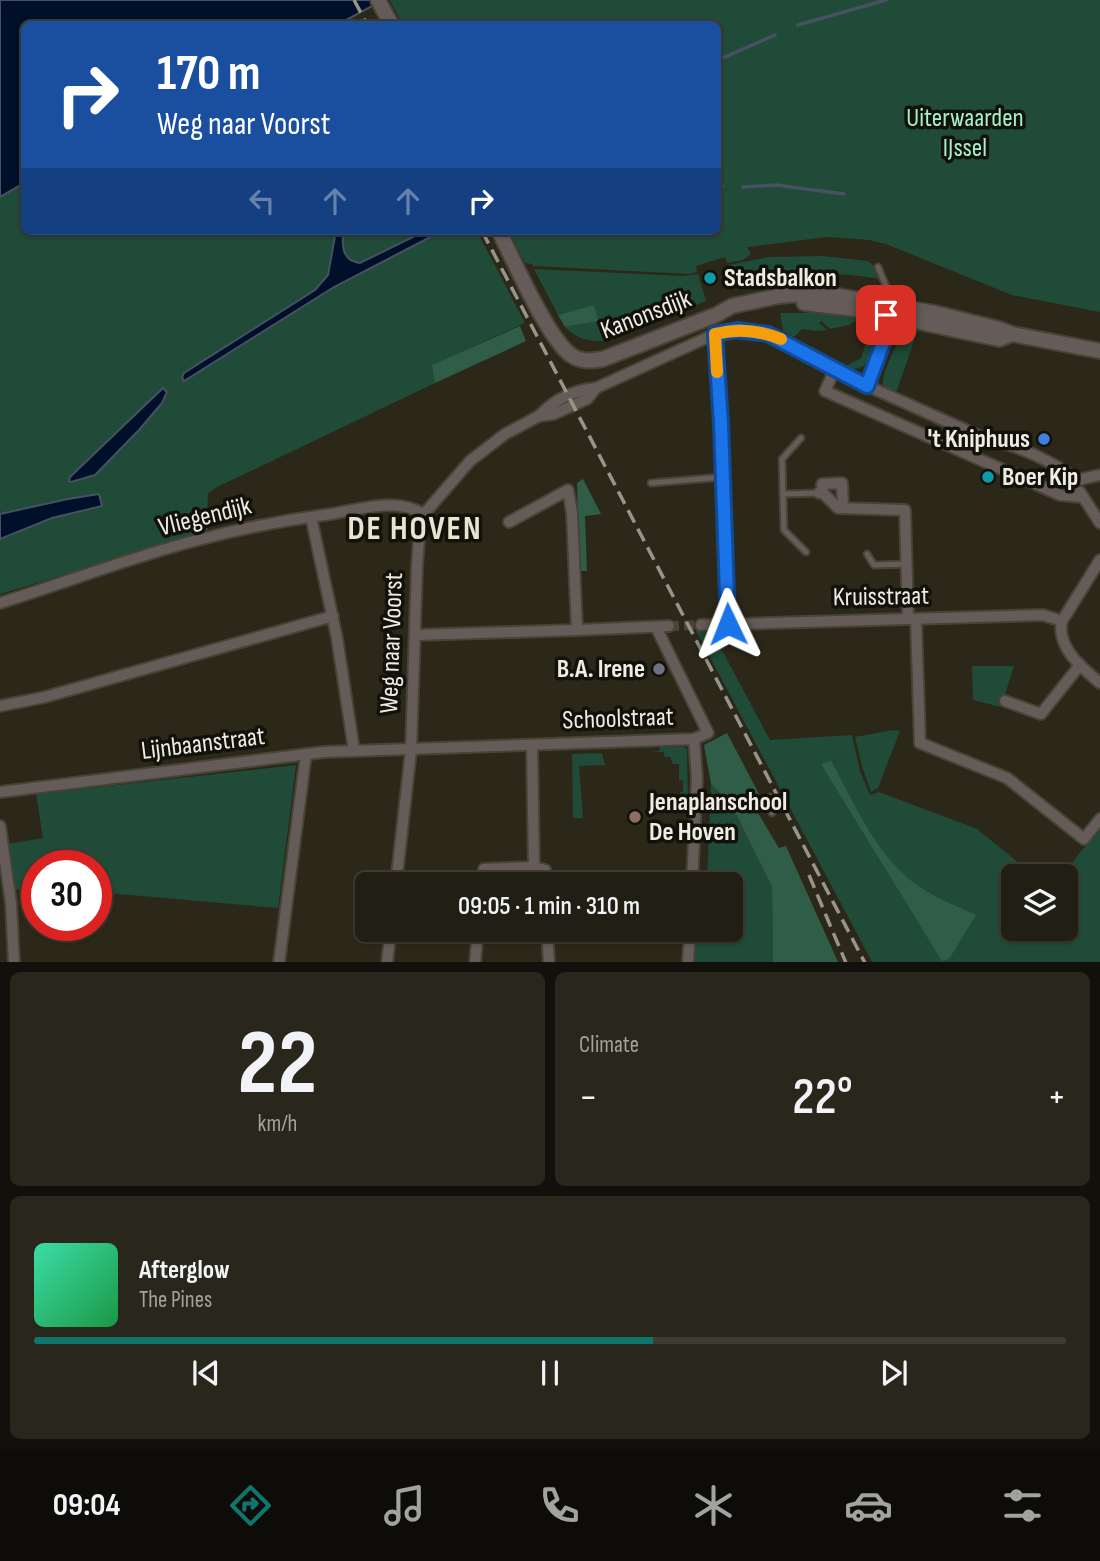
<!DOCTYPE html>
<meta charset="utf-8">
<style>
body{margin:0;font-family:"Sofia Sans Condensed",sans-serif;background:#29271c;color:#f1f3f6;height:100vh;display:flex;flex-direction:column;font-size:26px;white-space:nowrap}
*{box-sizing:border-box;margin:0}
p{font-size:23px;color:#a2a2a0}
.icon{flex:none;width:38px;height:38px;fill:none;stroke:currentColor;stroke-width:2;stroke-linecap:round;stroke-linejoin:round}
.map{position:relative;height:962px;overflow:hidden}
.details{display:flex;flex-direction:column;gap:10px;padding:10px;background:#12100a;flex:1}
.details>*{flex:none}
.guide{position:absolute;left:21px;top:21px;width:700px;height:214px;border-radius:10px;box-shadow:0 2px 5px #0004,0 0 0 2px #3e3c33;background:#1a4fa0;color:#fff;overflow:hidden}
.fabs{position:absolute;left:1001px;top:864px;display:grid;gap:14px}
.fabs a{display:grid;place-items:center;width:77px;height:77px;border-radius:10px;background:#211e13;box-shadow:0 2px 5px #0004,0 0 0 2px #3e3c33;font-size:35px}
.speed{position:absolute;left:21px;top:850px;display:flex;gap:14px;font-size:35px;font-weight:700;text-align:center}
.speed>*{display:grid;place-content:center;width:91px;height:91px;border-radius:50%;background:#211e13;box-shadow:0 2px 5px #0004,0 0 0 2px #3e3c33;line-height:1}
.speed .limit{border:10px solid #d22;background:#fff;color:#111}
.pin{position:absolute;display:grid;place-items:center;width:60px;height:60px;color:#fff;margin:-30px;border-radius:14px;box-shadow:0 4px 10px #0006}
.me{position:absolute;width:77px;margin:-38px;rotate:358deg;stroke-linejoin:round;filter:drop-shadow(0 0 5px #0008)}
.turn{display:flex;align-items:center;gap:24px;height:147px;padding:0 21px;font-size:32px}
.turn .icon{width:91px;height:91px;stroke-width:2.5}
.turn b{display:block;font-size:49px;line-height:60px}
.lanes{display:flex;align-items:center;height:66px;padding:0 21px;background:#0003;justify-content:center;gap:35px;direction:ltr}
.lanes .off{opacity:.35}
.big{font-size:52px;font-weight:600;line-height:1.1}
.details .widget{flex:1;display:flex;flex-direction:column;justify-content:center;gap:10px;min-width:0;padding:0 24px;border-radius:10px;background:#29271c}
.details .dial{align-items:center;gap:0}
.dial b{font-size:91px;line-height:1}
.song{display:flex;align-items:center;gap:21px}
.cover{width:84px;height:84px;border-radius:10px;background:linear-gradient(135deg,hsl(160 70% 55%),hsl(140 70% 35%))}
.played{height:7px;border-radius:4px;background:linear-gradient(90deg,#0f766e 60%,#3e3c33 60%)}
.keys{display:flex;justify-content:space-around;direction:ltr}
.heat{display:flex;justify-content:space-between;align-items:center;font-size:38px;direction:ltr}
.details .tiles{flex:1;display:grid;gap:10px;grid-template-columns:1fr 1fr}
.widget:last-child{grid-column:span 2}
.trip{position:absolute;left:355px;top:872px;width:388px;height:70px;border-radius:10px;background:#211e13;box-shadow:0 2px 5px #0004,0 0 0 2px #3e3c33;font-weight:600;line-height:70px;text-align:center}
.tabs{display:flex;height:112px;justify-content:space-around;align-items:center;background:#0d0c08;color:#a2a2a0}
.tabs .icon{width:49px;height:49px}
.tabs .selected{color:#0f766e}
.tabs b{font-size:32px;color:#f1f3f6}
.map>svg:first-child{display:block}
</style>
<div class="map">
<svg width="1100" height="963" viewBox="0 0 1100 963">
<rect width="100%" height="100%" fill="#2c2819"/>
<g fill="#1f4b38">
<path d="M390 0H1100V312L1012 295 886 244 869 240 827 237 747 247 751 254 743 260 727 263 725 257 696 266 697 272 689 274 533 266 532 264 525 263 509 231H718V24H402Z"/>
<path d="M24 183V231H477L525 323 433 365 435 383 215 488 208 494 207 517 208 532 0 594V197Z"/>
<path d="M823 256 867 261 872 264 880 279C849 274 817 271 786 276 769 278 753 283 737 286L733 285 728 265 769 257Z"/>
<path d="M534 269 684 276 698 274 706 301 603 341C587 341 577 339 565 327L597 321 594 306 558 315Z"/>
<path d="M780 313H818L859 319 849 325 830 329 821 321 819 323 827 330 816 331 802 329 794 337 783 331Z"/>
<path d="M863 320C890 333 875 382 837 366H846L861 358 867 340Z"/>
<path d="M919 327 897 390 892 391C887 389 885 389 883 384 881 377 897 340 903 335 907 330 913 329 919 327Z"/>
<path d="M710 628 770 740 852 735 860 771 870 795 879 792 977 829 1036 877H1013V929H1066V877H1061L1100 827V962H872L695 629Z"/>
<path d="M972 666H1014L1001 707 973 700Z"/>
<path d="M893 730 900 731 878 788 871 792 863 769 855 737Z"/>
<path d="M660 747H684L687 749 688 808H681L680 792H683V780H679V764H673L670 757H664V752H651L659 751Z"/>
<path d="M602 753 605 765 579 766 583 818H573L572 754Z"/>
<path d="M296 765 278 908 96 892V866H37V889L15 890 8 844 43 838 36 794Z"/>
<path d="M711 784 732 806 772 887 773 962 692 963 694 929H732V884H707Z"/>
</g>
<g fill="#305d48">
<path d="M594 305 598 321 565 327 558 315Z"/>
<path d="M520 326 526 341 435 383 432 365Z"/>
<path d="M583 479 601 514 585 516 587 571H580L577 483Z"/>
<path d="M727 733 759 794 755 808 779 848 786 846 838 962H773L772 887 732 806 711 784 704 745Z"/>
<path d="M831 761C852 799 870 841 901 872 921 892 950 903 976 915L949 959 942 961 821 764Z"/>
</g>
<g fill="#000f2a" stroke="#475162" stroke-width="2">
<path d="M0 0H383L339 24H24V183L0 197Z"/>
<path d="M336 231H343C342 246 342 261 360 263L425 231H442L334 287 184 381 182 377 184 373 315 290 328 275Z"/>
<path d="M163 388 167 392 162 403 139 430 95 475 71 482 69 481 70 477Z"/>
<path d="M99 494 102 506 52 518 0 539V514L68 499Z"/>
</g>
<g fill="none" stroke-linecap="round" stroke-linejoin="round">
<g stroke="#475162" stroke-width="3.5">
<path d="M798 25 886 0"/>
<path d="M718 60 775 35"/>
<path d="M718 186H723"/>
<path d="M743 187 776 185 844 194"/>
</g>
<path stroke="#494537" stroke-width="10" stroke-dasharray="10 5" stroke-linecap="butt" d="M669 626 701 625"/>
<g stroke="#474335" stroke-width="9">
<g id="service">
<path d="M878 267 886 286 887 301"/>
<path d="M801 438 782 459 784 530 806 552"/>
<path d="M651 483 723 477"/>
<path d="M783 494 819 493"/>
<path d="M867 554 874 565 906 564"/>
<path d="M770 797 765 800 772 813"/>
</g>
</g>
<g stroke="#474335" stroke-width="14">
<g id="minor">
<path d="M715 334 721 423 728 623"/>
<path d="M834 371 825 391 1060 495 1082 497"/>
<path d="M867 386 883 343 887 308"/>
<path d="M539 416C554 400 574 390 596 388L715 334 732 330 754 331 778 338 834 371 988 440C1018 445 1052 461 1077 480L1100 475"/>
<path d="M1080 492 1100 523"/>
<path d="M819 493H823L838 508 905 510 908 618"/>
<path d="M823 493 822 484 842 483 843 508"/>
<path d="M311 517 337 638 354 750"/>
<path d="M509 522 568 490 572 513 577 630 669 626"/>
<path d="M1100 560 1062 621C1056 647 1082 668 1100 683"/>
<path d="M0 603C65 583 128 558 194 541 238 529 285 520 331 514 362 509 395 497 424 514"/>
<path d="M916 619 920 743 1007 778 1084 839 1100 819"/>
<path d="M701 625 1043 615 1062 621"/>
<path d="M415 635 577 630"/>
<path d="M1005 701 1041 714 1080 665"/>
<path d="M0 706 45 697 333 616"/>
<path d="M0 792 324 752 694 739 708 733 656 627"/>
<path d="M0 826 11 903 14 963"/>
<path d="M534 867 545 870V884"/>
<path d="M396 884 411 750 417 566 419 539 424 514 470 461 505 434 539 416 554 414 587 399 596 388"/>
<path d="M483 884 484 869 534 867 532 745"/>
<path d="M692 884 697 778 694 739"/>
<path d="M547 929 549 963"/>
<path d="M279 963 306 754"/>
<path d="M387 963 391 929"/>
<path d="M475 963 478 929"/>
<path d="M688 963 690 929"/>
</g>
</g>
<g stroke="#474335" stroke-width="18">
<g id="tertiary">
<path d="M378 0 391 24"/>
<path d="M499 231C513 259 548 339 571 355 580 362 591 361 603 359L716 315 732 306 779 296 802 294H827L935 313 999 329 1012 334 1100 351"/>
<path d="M804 303 862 310 999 339 1012 334"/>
</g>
</g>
<use href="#service" stroke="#655c5a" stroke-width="5"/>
<use href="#minor" stroke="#655c5a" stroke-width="10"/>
<use href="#tertiary" stroke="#655c5a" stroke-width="14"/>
<g stroke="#979489" stroke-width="3.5" stroke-dasharray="14 7" stroke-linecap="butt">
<path d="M354 0 367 24"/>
<path d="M482 231 865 963"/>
<path d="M809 875 846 963"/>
</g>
</g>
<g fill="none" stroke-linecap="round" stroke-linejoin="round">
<g stroke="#114b97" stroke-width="18">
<path id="route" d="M728 624 721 423 715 334 737 330 768 334 867 386 883 343 886 315"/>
</g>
<use href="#route" stroke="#1a73e8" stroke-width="12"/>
<path stroke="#f59e0b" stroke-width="12" d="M717 372 715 334C738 328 759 330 781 339"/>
</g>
<g fill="#0f9aa8" stroke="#12110a" stroke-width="2.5">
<circle cx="710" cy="278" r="7"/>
<circle cx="988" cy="477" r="7"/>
</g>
<circle fill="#3f7fe0" stroke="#12110a" stroke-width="2.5" cx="1044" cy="439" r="7"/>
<circle fill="#6b7280" stroke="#12110a" stroke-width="2.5" cx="659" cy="669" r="7"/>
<circle fill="#8d6e63" stroke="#12110a" stroke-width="2.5" cx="635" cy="817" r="7"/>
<g text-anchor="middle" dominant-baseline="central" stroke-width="7" stroke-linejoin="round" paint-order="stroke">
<g font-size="26" fill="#a4f0ca" stroke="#12110a">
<text x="965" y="118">Uiterwaarden<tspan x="965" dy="30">IJssel</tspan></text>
</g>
<g font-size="26" font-weight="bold" fill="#eeece3" stroke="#12110a" text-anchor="start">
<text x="724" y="278">Stadsbalkon</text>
<text x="1030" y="439" text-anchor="end">'t Kniphuus</text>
<text x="1002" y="477">Boer Kip</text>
<text x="645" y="669" text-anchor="end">B.A. Irene</text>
<text x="649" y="802">Jenaplanschool<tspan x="649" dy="30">De Hoven</tspan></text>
</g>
<g font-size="26" fill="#eeece3" stroke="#12110a">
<text transform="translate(646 315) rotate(-21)">Kanonsdijk</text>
<text transform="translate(205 517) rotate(-14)">Vliegendijk</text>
<text transform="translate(881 597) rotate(-1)">Kruisstraat</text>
<text transform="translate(392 643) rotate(-88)">Weg naar Voorst</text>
<text transform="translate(618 719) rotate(-2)">Schoolstraat</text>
<text transform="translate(203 744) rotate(-7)">Lijnbaanstraat</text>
</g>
<g font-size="33" font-weight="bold" letter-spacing="2" fill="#e9e4d1" stroke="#12110a">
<text x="415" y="529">DE HOVEN</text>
</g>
</g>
</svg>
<div class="fabs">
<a><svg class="icon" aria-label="layers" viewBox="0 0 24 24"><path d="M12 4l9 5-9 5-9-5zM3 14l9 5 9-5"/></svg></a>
</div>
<div class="speed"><div class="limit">30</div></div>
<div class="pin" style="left:886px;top:315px;background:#d93025"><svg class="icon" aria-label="arrive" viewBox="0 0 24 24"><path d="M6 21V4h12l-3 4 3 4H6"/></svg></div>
<svg class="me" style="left:728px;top:624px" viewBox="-20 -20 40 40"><path d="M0-17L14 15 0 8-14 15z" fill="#1a73e8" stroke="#fff" stroke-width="4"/></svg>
<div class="trip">09:05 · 1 min · 310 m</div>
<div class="guide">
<div class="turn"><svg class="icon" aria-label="right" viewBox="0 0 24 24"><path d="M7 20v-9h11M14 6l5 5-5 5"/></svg><div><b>170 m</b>Weg naar Voorst</div></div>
<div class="lanes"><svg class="icon off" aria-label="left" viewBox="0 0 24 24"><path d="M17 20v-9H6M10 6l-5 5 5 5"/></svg><svg class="icon off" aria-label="ahead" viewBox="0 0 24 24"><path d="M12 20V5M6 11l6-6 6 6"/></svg><svg class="icon off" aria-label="ahead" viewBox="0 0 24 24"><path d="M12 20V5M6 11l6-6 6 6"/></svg><svg class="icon" aria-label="right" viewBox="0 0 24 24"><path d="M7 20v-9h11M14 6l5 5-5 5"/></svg></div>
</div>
</div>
<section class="details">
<div class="tiles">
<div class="widget dial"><b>22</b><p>km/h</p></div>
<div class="widget"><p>Climate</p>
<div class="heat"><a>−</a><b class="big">22°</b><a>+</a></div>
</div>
<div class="widget">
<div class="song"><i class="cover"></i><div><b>Afterglow</b><p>The Pines</p></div></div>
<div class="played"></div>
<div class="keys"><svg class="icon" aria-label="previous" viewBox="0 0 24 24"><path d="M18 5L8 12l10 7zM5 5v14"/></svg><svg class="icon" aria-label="pause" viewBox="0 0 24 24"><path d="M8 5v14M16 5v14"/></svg><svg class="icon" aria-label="next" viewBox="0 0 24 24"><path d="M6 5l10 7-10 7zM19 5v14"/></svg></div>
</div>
</div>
</section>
<nav class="tabs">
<b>09:04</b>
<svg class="icon selected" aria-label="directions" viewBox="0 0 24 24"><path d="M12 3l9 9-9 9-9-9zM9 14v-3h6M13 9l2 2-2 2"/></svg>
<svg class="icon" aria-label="music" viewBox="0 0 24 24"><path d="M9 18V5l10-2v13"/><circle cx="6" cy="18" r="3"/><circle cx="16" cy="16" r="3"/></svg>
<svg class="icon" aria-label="phone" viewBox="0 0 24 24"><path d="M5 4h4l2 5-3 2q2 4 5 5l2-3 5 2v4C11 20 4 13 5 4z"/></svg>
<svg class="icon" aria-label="climate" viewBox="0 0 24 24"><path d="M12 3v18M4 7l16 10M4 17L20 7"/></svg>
<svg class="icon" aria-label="car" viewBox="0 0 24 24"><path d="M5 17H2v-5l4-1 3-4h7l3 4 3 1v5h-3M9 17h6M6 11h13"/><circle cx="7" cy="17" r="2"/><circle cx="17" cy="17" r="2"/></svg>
<svg class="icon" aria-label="filters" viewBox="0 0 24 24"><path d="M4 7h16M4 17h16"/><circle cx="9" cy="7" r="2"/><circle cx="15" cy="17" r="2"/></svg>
</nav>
